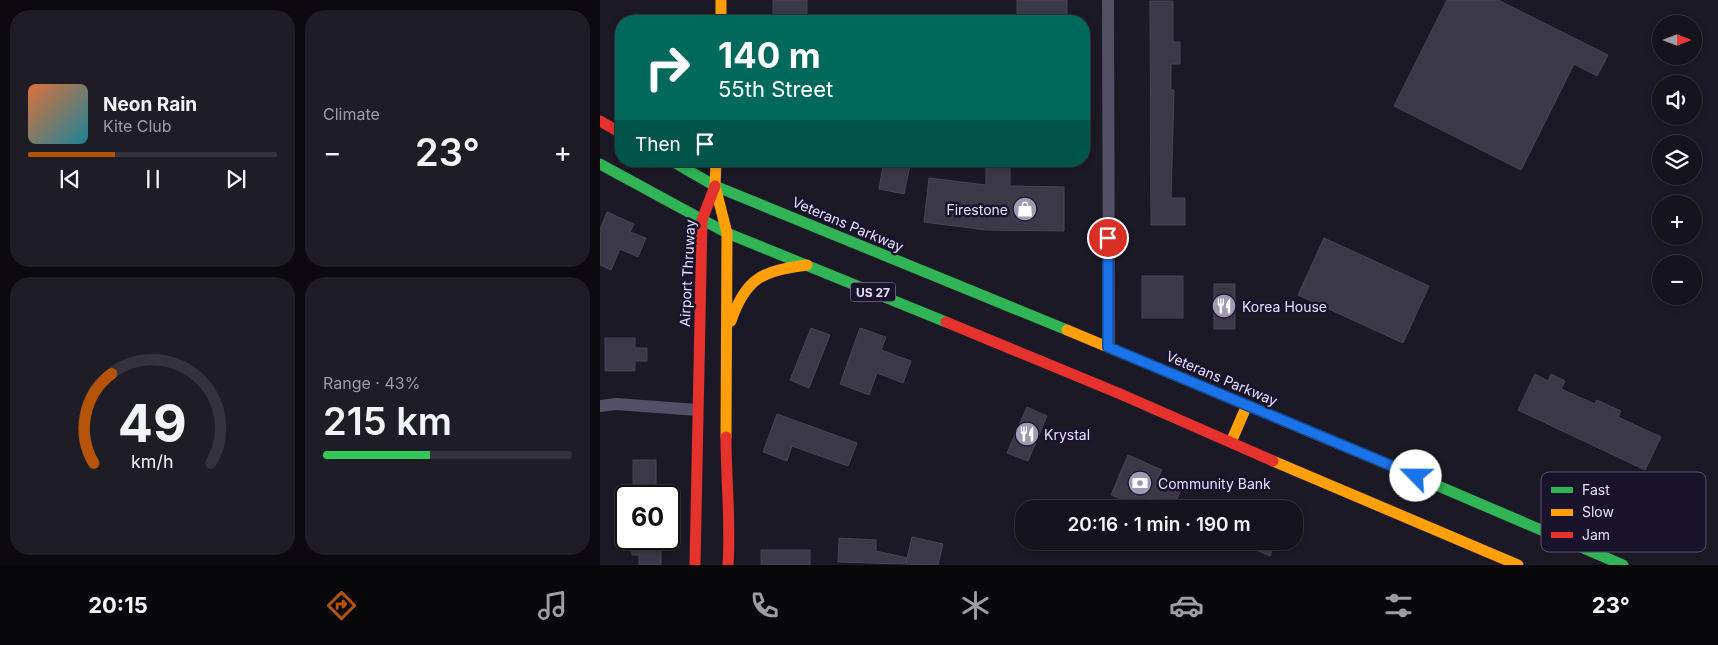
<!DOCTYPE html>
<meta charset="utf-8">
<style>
body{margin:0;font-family:Inter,sans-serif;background:#1e1c25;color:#f1f3f6;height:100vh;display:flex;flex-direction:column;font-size:19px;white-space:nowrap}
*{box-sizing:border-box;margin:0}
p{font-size:16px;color:#9d9ea3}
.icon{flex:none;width:28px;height:28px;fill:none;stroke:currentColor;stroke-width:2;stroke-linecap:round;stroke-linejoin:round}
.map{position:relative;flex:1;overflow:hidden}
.sheet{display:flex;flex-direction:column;gap:10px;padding:10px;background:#0c0a0f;width:600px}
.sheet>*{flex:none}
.top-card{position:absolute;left:15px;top:15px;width:475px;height:152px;border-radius:20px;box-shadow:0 2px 8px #0003,0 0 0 1px #34323b;background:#00695c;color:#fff;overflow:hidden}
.needle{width:32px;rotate:90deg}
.tools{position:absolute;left:1052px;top:15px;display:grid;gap:10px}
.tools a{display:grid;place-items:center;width:50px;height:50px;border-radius:50%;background:#15131c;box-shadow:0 2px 8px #0003,0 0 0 1px #34323b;font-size:25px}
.speed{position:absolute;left:15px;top:485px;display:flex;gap:10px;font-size:25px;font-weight:700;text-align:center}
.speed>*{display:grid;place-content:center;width:65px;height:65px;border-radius:50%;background:#15131c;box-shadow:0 2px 8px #0003,0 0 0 1px #34323b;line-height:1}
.speed .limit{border:2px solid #111;border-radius:8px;background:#fff;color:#111}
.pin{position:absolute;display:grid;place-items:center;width:42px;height:42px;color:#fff;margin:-21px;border:2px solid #fff;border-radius:50%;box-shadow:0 1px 5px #0007}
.me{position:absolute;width:55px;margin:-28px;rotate:293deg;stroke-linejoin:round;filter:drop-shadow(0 0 4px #0008)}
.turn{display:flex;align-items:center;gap:18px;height:105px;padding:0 20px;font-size:22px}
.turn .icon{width:65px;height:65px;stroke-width:2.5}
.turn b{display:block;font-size:35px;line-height:42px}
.then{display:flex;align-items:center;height:48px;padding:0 20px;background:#0003;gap:10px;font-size:19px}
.big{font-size:38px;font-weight:600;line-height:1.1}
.sheet .tile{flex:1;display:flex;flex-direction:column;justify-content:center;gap:8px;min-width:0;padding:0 18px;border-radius:20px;background:#1e1c25}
.sheet .dial{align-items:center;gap:0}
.dial svg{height:130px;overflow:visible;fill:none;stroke:#34323b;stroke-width:7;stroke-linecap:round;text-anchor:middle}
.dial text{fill:#f1f3f6;stroke:none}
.song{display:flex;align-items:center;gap:15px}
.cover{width:60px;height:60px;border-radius:8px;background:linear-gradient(135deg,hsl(20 70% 55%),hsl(190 70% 35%))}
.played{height:5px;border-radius:2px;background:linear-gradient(90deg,#b45309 35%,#34323b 35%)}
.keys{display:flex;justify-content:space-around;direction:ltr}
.heat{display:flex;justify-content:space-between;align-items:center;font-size:28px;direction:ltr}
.charge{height:8px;border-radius:4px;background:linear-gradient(90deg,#34c759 43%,#34323b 0)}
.sheet .tiles{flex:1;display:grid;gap:10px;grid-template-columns:repeat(2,1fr)}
.trip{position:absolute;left:415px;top:500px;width:288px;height:50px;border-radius:20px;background:#15131c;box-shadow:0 2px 8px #0003,0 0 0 1px #34323b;font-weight:600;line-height:50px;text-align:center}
.dock{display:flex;height:80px;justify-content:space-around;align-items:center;background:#08080b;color:#9d9ea3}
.dock .icon{width:35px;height:35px}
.dock .current{color:#b45309}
.dock b{font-size:22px;color:#f1f3f6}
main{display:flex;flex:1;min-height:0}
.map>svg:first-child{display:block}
</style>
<main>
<section class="sheet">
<div class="tiles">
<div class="tile">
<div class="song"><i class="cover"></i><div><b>Neon Rain</b><p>Kite Club</p></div></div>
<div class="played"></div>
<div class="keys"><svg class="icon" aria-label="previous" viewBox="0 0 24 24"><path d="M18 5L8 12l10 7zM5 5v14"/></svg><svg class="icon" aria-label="pause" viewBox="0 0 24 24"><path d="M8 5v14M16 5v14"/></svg><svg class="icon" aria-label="next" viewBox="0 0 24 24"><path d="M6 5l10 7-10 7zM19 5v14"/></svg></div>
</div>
<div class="tile"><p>Climate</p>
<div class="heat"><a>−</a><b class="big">23°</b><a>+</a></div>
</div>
<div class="tile dial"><svg viewBox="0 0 100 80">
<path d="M14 69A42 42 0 1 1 86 69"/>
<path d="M14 69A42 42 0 0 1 25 14" stroke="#b45309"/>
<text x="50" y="56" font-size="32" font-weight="700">49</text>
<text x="50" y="72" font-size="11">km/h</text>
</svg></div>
<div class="tile"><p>Range · 43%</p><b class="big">215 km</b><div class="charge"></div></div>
</div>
</section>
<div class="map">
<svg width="1118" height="565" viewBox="0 0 1118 565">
<rect width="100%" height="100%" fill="#1c1926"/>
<g fill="#3b3847" stroke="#494458">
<rect x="173" y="0" width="34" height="21"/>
<rect x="417" y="0" width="50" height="17"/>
<path d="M847 0H898L1008 55 997 76 974 64 921 170 794 106Z"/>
<path d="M550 1H573V42H580V64H571V90H574L571 198H585V225H551Z"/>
<path d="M284 161H311L304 194 279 189Z"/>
<path d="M386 161H410V186L464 187V231L386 230 324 222 329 178 386 185Z"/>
<path d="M7 212 34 224 30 232 46 238 38 257 20 249 11 270 0 265V229Z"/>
<path d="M724 238 829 286 803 343 698 295Z"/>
<rect x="542" y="276" width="41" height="42"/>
<rect x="614" y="284" width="21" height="45"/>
<path d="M211 328 230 335 209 388 190 380Z"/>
<path d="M260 328 286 337 281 350 311 361 303 383 277 373 269 395 240 384Z"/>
<path d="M5 338H35V348H47V361H35V371H5Z"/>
<path d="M935 374 948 381 951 374 965 381 961 389 995 404 997 400 1021 411 1018 417 1061 437 1045 470 918 410Z"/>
<path d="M427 407 447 416 428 461 407 453Z"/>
<path d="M177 414 257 443 248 466 192 446 187 461 163 452Z"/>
<path d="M528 455 562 470 557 480 581 490 573 508 550 498 544 509 511 495Z"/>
<rect x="33" y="460" width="23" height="36"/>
<path d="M312 537 343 544 338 565 238 562 239 538 276 540V551L307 558 306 563Z"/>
<path d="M32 539H61V565H39V555H32Z"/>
<path d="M635 541H675L670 556Z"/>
<rect x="161" y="550" width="49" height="15"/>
</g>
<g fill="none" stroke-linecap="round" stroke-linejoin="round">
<g stroke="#524f66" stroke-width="12">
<path d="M508 0 509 347"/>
<path d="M0 406 16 404 97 410"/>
</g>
<g stroke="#30b455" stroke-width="11">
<path d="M72 161 115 186 467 330"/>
<path d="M0 164 127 233 346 322"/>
<path d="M794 467 1023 565"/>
</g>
<g stroke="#ff9f0a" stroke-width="11">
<path d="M121 0V21"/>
<path d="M116 161 115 186 127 233 126 437"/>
<path d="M131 321C146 277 163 271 207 265"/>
<path d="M467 330 794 467"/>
<path d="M631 442 647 405"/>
<path d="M673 461 918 565"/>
</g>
<g stroke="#e5322d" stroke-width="11">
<path d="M0 121 21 133"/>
<path d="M346 322 518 393 673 461"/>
<path d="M126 437C126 480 131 522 128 565"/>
<path d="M95 565 102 220 115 186"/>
</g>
</g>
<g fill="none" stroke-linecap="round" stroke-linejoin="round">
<g stroke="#114b97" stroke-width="12">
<path id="route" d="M508 238V347L816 476"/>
</g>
<use href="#route" stroke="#1a73e8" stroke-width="9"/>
</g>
<defs>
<g id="shop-disc" transform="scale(1.25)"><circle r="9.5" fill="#9f9ab2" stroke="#19132c"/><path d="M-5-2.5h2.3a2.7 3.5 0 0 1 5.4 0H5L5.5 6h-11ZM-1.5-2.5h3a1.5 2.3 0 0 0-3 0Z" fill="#fff"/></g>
<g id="restaurant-disc" transform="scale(1.25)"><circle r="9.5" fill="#9f9ab2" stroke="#19132c"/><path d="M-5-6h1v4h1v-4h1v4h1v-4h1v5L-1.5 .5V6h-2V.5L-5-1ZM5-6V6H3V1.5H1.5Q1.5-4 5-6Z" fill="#fff"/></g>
<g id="bank-disc" transform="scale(1.25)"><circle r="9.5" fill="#9f9ab2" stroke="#19132c"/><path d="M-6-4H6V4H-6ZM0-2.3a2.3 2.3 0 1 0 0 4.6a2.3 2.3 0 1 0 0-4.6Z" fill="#fff"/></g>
</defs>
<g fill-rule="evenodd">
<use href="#shop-disc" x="425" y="209"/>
<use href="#restaurant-disc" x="624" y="306"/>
<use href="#restaurant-disc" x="427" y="434"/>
<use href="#bank-disc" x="540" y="483"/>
</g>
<g text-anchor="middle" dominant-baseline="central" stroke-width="5" stroke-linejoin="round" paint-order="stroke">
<rect fill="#19132c" stroke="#a8a2bf" stroke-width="1" x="250.5" y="282.5" width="45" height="19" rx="4"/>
<g font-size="12" font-weight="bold" fill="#e5dffe">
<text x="273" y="292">US 27</text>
</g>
<g font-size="14" fill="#e5dffe" stroke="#19132c" text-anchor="start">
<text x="408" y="209" text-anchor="end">Firestone</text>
<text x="642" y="306">Korea House</text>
<text x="444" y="434">Krystal</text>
<text x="558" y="483">Community Bank</text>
</g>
<g font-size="14" fill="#e5dffe" stroke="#19132c">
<text transform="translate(248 224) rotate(23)">Veterans Parkway</text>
<text transform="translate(87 273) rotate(-87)">Airport Thruway</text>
<text transform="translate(622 378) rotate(23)">Veterans Parkway</text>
</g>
</g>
<rect x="941" y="472" width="165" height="80" rx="8" fill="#19132c" stroke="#56506b" stroke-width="1"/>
<rect x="951" y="487" width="22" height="6" fill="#30b455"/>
<rect x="951" y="509" width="22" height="7" fill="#ff9f0a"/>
<rect x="951" y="532" width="22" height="6" fill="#e5322d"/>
<g font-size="14" fill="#e5dffe">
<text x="982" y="495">Fast</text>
<text x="982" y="517">Slow</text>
<text x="982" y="540">Jam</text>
</g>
</svg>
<div class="tools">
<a><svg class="needle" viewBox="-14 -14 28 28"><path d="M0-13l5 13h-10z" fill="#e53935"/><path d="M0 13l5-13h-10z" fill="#9d9ea3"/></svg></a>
<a><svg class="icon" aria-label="sound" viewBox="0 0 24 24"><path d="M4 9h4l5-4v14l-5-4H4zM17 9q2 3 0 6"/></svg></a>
<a><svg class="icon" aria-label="layers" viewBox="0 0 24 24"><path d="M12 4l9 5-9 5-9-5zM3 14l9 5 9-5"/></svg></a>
<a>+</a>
<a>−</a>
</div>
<div class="speed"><div class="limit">60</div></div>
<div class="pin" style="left:508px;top:238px;background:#d93025"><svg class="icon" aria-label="arrive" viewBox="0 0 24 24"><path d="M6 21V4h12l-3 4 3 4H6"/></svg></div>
<svg class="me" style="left:816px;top:476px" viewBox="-20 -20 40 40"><circle r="19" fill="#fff"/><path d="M0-13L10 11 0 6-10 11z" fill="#1a73e8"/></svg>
<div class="trip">20:16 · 1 min · 190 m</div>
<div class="top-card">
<div class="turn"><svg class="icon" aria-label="right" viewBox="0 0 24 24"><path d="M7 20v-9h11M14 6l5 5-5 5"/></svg><div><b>140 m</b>55th Street</div></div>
<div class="then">Then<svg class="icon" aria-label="arrive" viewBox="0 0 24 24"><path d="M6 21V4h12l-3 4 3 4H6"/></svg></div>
</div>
</div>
</main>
<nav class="dock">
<b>20:15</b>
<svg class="icon current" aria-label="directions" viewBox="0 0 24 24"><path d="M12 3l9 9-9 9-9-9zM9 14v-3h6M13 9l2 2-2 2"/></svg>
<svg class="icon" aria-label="music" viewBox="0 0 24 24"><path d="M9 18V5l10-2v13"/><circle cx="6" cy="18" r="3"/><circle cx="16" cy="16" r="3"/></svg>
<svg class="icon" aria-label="phone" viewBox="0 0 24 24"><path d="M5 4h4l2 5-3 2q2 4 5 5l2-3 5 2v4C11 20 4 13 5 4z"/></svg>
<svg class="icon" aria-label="climate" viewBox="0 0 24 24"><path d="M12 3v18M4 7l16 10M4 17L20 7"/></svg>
<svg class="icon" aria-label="car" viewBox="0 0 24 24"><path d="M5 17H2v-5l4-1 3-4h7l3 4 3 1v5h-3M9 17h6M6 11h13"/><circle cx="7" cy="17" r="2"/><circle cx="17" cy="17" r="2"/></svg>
<svg class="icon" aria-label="filters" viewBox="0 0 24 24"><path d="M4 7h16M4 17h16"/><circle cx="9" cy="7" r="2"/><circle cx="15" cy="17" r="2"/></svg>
<b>23°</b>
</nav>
